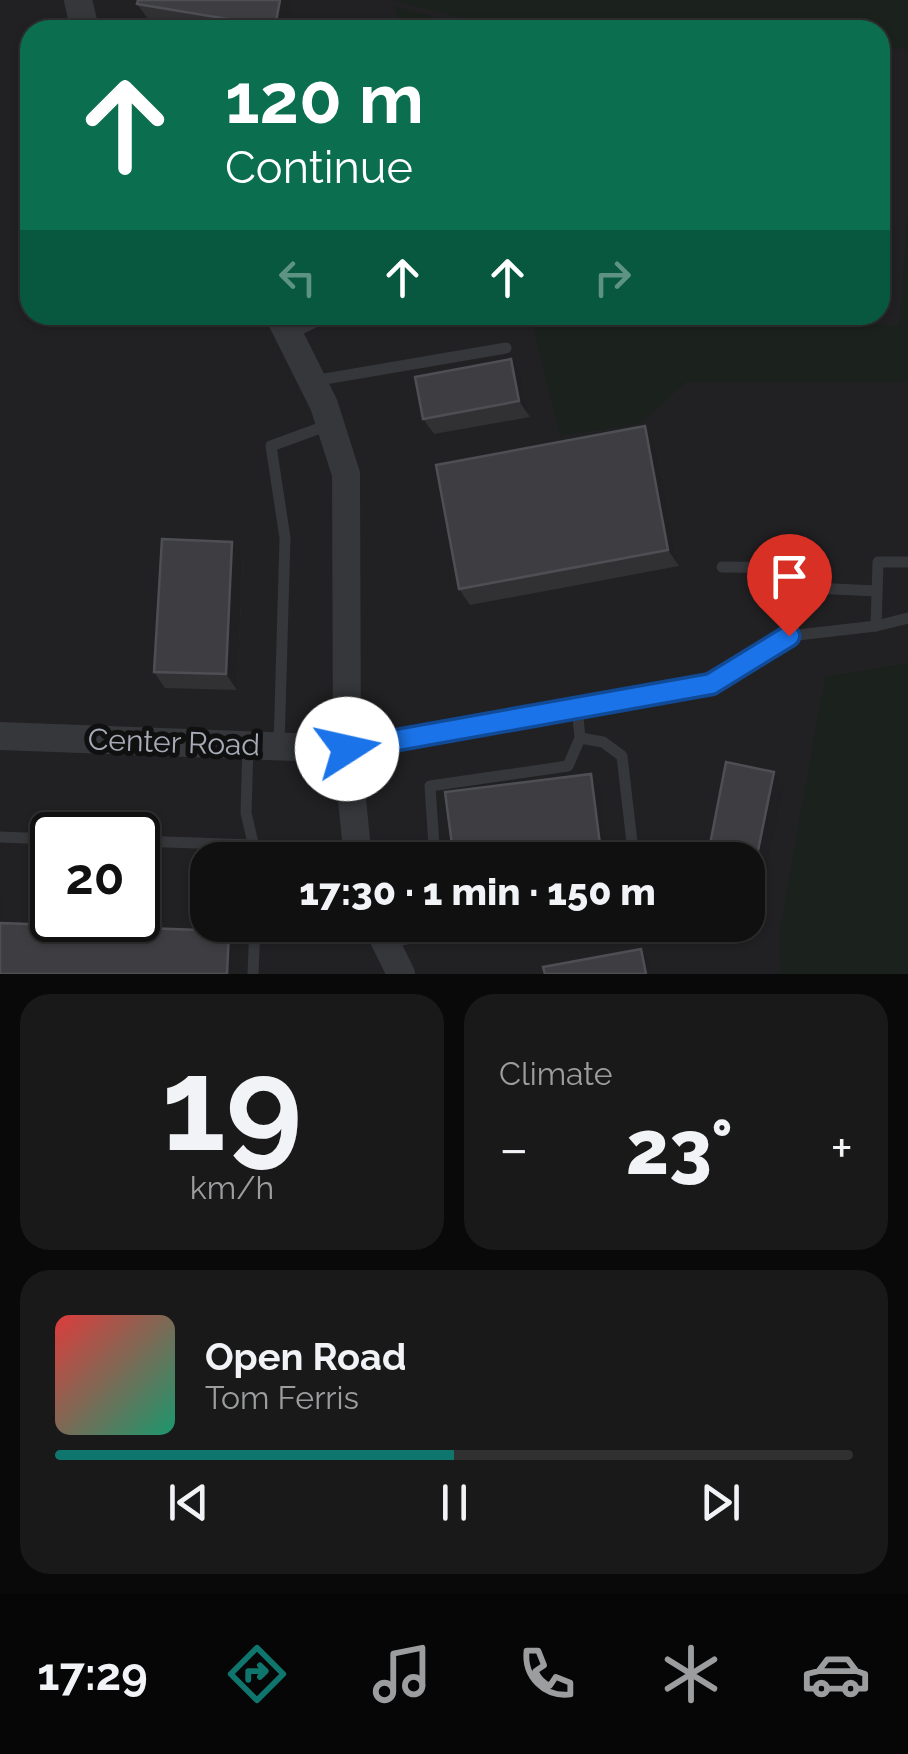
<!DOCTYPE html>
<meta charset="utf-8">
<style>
body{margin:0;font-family:Raleway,sans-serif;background:#191919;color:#f1f3f6;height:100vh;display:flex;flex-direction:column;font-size:38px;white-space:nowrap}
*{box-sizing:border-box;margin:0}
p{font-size:32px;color:#9c9d9f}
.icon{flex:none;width:55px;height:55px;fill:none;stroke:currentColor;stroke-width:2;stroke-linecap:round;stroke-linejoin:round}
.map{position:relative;height:974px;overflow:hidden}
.side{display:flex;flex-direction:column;gap:20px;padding:20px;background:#090909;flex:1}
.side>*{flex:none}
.top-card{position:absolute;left:20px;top:20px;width:870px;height:305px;border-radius:30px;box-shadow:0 2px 8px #0004,0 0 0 2px #303030;background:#0b6e4f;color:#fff;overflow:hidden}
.speed{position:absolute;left:30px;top:812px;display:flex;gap:20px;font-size:50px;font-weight:700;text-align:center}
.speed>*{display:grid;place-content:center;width:130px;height:130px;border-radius:50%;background:#101010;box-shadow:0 2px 8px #0004,0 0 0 2px #303030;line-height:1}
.speed .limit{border:5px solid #111;border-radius:15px;background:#fff;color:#111}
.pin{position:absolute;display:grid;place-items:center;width:85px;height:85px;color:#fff;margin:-102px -42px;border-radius:50% 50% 50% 0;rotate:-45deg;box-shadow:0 0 10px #0007}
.pin .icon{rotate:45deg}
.me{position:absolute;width:110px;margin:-55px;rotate:80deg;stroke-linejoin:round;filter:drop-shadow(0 0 8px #0008)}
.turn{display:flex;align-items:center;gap:35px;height:210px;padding:0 40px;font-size:45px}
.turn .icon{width:130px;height:130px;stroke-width:2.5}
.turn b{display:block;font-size:70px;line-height:85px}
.lanes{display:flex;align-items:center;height:95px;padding:0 40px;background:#0003;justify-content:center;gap:50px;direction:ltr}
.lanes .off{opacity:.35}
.big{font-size:75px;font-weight:800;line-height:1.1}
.side .card{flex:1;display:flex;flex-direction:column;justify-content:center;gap:15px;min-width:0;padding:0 35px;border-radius:30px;background:#191919}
.side .dial{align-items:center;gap:0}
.dial b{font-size:130px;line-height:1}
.song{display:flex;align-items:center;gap:30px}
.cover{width:120px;height:120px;border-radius:15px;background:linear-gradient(135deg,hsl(0 70% 55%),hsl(160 70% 35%))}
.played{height:10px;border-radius:5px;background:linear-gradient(90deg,#0f766e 50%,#303030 50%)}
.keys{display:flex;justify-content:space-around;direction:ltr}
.heat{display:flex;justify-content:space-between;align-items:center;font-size:55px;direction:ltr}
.side .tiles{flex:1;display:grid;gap:20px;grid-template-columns:1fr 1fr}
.card:last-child{grid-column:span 2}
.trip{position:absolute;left:190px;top:842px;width:575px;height:100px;border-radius:30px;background:#101010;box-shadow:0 2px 8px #0004,0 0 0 2px #303030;font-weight:800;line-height:100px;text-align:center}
.tabs{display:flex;height:160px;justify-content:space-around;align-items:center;background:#060606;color:#9c9d9f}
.tabs .icon{width:70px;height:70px}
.tabs .selected{color:#0f766e}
.tabs b{font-size:45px;color:#f1f3f6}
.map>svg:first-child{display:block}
</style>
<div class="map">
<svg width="908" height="974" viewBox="0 0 908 974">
<rect width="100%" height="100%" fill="#151516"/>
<path fill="#212123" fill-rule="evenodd" d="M0 0H464L908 11V974H0ZM30 30H880V315H30ZM52 835H138V920H52ZM208 860H748V925H208Z"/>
<g fill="#1b211c">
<path d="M391 0H908V49L880 47V30H659L484 23Z"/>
<path d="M394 6 476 28 477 30H402Z"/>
<path d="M908 214V382H686L641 423 560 436 530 315H740L899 326Z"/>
<path d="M908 663V974H780L779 935 825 677Z"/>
</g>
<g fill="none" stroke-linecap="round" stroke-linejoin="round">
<g stroke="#36373b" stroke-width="11">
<path d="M291 334 328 315"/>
<path d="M313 381 506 348"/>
<path d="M722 567 791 568 789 636"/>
<path d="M791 587 877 591"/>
<path d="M876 626 878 562H908"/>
<path d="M580 738 603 742 622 756 634 860"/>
<path d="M248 746 246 813 257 860"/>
<path d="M279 746 285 538 271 446 331 424"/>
<path d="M347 749 711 683 789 636 876 626 908 618"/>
<path d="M0 837 52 839"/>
<path d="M138 841 253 845"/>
<path d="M435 860 430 786 568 766 580 738 577 708"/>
<path d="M440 932 504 925"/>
<path d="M386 943 440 932V927"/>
<path d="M253 974 255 925"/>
</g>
<g stroke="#36373b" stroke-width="28">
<path d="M78 0 85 30"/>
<path d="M279 315 324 405 346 474 347 749 358 860"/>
<path d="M0 736 347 749"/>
<path d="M377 925 401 974"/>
</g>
</g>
<g fill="#313134">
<path d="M138 0H294L288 30H211L148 19 137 4Z"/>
<path d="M522 374 530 417 434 434 423 419Z"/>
<path d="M645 426 656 442 679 566 470 605 459 589Z"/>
<path d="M232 542 243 557 237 690 165 688 154 672Z"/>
<path d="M774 772 785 788 759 915 748 913V860Z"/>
</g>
<g fill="#202022">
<path d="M280 0H294L288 30H277L275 27Z"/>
<path d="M511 359 522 374 530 417 519 401Z"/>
<path d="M645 426 656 442 679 566 668 550Z"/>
<path d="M232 542 243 557 237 690 226 674Z"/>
<path d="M774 772 785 788 759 915 748 900Z"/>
<path d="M591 774 600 786 609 860H602Z"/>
<path d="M0 890 2 893 1 938 0 937Z"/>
<path d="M229 931 240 947 239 974H227Z"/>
<path d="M641 949 652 965 654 974H646Z"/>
</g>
<g fill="#3e3e42" stroke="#4e4f54" stroke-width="2.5">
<path d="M138 0H280L275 27 137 4Z"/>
<path d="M511 359 519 401 423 419 415 377Z"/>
<path d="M645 426 668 550 459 589 436 465Z"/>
<path d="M162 539 232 542 226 674 154 672Z"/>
<path d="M726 762 774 772 748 900V860H707Z"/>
<path d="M591 774 602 860H454L445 792Z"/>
<path d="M0 923 229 931 227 974H0Z"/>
<path d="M641 949 646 974H545L543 967Z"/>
</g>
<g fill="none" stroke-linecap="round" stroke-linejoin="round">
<g stroke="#114b97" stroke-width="25">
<path id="route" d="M347 749 711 684 789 636"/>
</g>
<use href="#route" stroke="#1a73e8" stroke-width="18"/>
</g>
<g text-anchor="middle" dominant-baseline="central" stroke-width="10" stroke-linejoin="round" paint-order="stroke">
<g font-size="30" fill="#a7abb6" stroke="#101011">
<text transform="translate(174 742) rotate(2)">Center Road</text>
</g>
</g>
</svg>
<div class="speed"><div class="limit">20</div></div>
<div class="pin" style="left:789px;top:636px;background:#d93025"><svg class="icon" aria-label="arrive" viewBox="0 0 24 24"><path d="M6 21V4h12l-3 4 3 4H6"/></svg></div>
<svg class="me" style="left:347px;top:749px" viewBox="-20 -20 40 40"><circle r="19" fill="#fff"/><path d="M0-13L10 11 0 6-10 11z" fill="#1a73e8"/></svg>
<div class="trip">17:30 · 1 min · 150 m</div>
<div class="top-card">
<div class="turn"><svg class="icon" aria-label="ahead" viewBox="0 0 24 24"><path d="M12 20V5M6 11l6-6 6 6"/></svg><div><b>120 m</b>Continue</div></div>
<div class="lanes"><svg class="icon off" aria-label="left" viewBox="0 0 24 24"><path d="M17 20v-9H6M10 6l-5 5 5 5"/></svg><svg class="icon" aria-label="ahead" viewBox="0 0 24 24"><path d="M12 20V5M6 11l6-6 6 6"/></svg><svg class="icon" aria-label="ahead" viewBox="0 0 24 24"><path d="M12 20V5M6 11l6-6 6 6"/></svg><svg class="icon off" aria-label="right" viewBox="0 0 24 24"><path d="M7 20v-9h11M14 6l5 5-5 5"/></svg></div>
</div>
</div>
<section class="side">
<div class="tiles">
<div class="card dial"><b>19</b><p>km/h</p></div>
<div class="card"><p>Climate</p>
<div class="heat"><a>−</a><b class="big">23°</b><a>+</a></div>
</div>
<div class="card">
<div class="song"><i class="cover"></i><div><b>Open Road</b><p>Tom Ferris</p></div></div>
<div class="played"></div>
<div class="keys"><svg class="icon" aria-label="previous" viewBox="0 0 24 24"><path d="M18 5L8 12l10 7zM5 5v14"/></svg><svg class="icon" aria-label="pause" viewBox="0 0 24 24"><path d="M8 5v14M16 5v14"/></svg><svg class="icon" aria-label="next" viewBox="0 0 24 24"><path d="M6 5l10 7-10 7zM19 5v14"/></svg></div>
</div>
</div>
</section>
<nav class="tabs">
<b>17:29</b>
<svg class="icon selected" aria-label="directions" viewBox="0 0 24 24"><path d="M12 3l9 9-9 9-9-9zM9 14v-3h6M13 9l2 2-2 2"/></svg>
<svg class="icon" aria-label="music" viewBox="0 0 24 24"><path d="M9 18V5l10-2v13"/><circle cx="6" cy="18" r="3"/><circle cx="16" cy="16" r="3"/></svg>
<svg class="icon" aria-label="phone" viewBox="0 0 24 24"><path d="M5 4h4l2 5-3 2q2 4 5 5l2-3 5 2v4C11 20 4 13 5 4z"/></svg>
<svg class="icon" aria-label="climate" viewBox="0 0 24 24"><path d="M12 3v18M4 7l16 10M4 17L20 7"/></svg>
<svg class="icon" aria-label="car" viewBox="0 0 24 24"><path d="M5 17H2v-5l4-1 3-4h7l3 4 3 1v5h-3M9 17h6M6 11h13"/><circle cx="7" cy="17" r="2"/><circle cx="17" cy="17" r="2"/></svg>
</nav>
